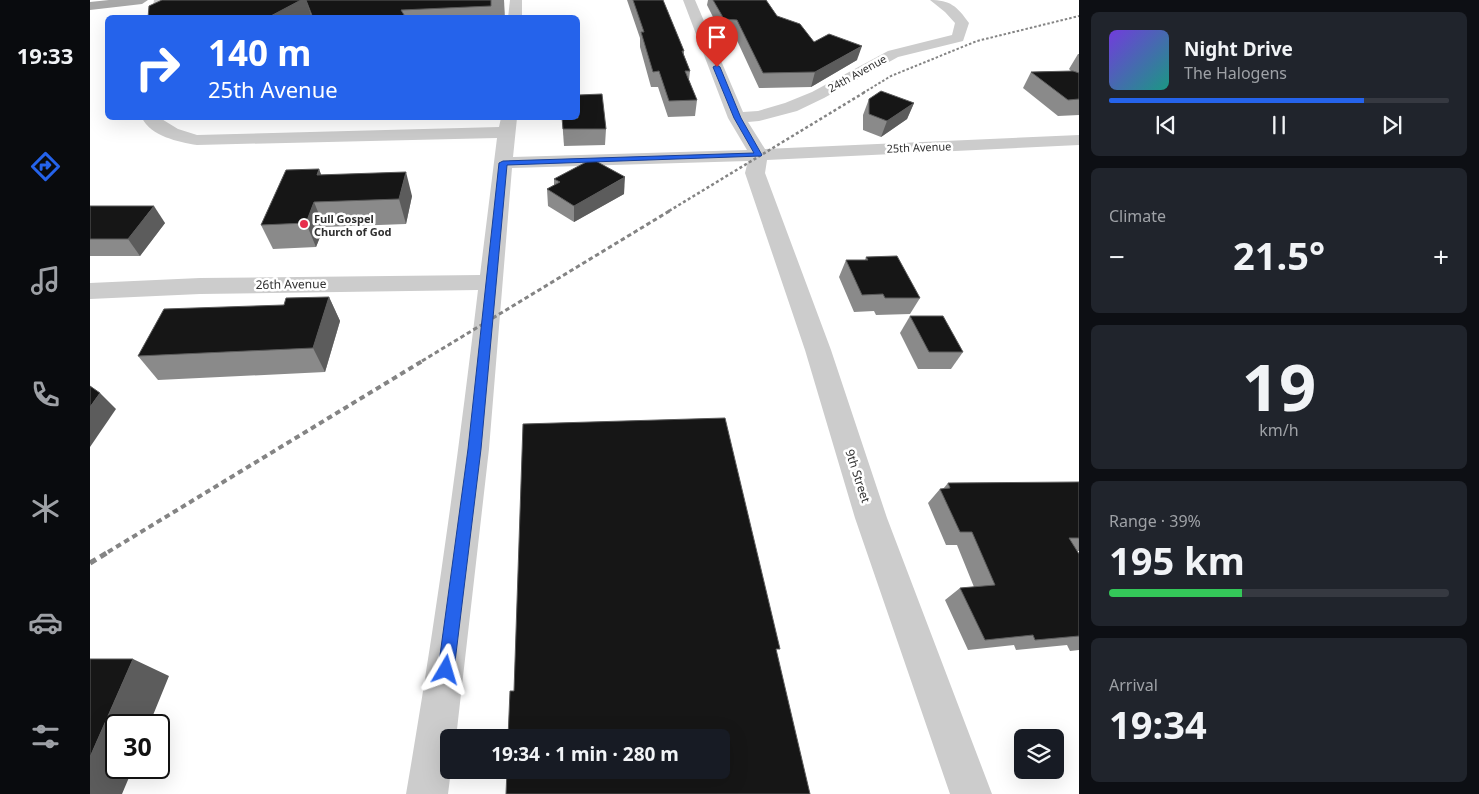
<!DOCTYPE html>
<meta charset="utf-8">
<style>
body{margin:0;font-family:"Noto Sans",sans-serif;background:#20242c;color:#f1f3f6;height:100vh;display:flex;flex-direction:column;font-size:19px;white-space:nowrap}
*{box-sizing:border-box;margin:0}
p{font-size:16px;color:#9ea1a6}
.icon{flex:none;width:28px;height:28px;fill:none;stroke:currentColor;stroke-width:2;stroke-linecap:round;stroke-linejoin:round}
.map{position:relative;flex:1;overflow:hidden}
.panel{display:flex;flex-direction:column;gap:12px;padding:12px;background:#0d0f14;width:400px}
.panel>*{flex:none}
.guide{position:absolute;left:15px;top:15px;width:475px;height:105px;border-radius:8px;box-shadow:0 5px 20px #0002;background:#2563eb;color:#fff;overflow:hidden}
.tools{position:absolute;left:924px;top:729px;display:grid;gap:10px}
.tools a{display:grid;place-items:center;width:50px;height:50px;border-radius:8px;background:#171b24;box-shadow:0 5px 20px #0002;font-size:25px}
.speed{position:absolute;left:15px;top:714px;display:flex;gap:10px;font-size:25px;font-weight:700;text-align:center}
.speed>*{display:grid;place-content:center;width:65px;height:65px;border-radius:50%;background:#171b24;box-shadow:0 5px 20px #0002;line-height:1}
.speed .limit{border:2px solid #111;border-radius:8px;background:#fff;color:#111}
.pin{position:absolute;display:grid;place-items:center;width:42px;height:42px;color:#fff;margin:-51px -21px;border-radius:50% 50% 50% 0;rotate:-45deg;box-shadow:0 0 5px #0007}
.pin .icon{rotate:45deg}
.me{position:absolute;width:55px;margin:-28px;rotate:7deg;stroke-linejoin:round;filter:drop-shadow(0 0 4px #0008)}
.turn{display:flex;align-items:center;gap:18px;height:105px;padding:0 20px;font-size:22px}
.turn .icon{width:65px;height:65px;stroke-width:2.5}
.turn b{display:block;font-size:35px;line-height:42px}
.big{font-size:38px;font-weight:700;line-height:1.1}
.panel .tile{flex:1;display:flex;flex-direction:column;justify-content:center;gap:8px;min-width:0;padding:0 18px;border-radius:8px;background:#20242c}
.panel .dial{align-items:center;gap:0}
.dial b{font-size:65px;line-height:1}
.song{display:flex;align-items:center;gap:15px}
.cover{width:60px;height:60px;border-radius:8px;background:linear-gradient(135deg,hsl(260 70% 55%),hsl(170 70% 35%))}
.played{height:5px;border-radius:2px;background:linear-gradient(90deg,#2563eb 75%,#363941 75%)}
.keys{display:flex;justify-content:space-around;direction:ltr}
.heat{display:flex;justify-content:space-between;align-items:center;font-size:28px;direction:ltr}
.charge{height:8px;border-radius:4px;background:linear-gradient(90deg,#34c759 39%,#363941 0)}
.trip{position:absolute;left:350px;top:729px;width:290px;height:50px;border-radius:8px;background:#171b24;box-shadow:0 5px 20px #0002;font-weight:700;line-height:50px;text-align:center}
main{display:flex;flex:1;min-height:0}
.menu{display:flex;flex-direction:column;width:90px;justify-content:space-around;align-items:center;background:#090b0e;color:#9ea1a6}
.menu .icon{width:35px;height:35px}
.menu .current{color:#2563eb}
.menu b{font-size:22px;color:#f1f3f6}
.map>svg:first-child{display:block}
</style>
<main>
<nav class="menu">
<b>19:33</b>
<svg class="icon current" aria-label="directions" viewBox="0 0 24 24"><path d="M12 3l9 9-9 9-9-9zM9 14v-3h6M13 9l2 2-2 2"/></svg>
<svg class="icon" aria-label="music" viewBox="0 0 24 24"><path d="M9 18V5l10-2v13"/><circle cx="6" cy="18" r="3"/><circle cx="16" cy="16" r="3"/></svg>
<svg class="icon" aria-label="phone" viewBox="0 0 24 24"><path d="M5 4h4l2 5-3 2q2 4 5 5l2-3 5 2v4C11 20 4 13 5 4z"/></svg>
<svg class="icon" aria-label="climate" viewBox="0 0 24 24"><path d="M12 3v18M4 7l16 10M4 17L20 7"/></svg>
<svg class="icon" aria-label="car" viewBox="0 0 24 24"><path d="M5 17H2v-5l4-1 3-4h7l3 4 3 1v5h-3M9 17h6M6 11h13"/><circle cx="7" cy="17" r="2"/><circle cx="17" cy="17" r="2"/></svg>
<svg class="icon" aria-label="filters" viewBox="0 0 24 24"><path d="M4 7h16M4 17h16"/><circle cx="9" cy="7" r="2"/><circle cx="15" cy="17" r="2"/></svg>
</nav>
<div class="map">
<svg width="989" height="794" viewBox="0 0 989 794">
<rect width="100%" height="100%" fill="#fff"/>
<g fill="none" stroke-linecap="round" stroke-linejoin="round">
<g fill="#ccc" fill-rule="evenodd">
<path d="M64 0H76L75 18H61Z"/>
<path d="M420 0H432V18H418Z"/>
<path d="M593 0H605L653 112 668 111 695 103 722 92 798 51 862 35 865 23 855 12 840 0C860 0 867 6 879 23L873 41 808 57 734 98 707 111 669 121 658 122 675 149 989 135V145L677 160 675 173 741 350 797 518 902 794H860L765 518 715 350 655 173 658 161 422 168 399 449 366 738H359V770H361L358 794H316C345 626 368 459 388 290L110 294 0 299V283L110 278 390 275 407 138 107 145C88 142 61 136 52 118H70L88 129 107 135 409 127 411 118H427L423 157 657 150 638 118Z"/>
</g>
<path fill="#a7a7a7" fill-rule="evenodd" d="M19 0H58L52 4 0 10V2Z"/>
<path stroke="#848484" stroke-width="2" stroke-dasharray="2.5 2" stroke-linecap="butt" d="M773 93 801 76 887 41 989 16"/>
<path stroke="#848484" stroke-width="2.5" stroke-dasharray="3 2.5" stroke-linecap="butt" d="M579 211 775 92"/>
<path stroke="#848484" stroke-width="3" stroke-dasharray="4.5 3" stroke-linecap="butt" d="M332 361 581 210"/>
<path stroke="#848484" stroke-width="4" stroke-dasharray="5.5 4" stroke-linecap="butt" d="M18 552 334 360"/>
<path stroke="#848484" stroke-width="5" stroke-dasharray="7 5" stroke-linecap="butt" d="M0 563 20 551"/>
</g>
<g fill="#8a8a8a">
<path d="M72 0H414L415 18H58Z"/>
<path d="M537 0H573L594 51V55L600 71 599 80 607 100 605 116 578 117 568 87H561L550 47V38Z"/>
<path d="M618 0H676L687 16 724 42 767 60 721 87 669 88 644 34 631 33 617 5Z"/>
<path d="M988 54H989V115L968 116 933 88 941 72 981 71 979 69Z"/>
<path d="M779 99 824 103 817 119 791 137 773 130V115Z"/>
<path d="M472 118H488L516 129 515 145 474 146Z"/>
<path d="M229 169 231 175 322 196 316 224 234 227 226 247 183 249 171 225Z"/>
<path d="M464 179 534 194 484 222 458 206 457 189 464 185Z"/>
<path d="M0 206 75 223 50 256H0Z"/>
<path d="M776 257 830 298 820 314 786 315 784 311 764 312 749 277 756 260H775Z"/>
<path d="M239 297 250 321 235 372 68 380 48 356 194 305Z"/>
<path d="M820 316 873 352 861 369H828L810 333Z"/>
<path d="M858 483H989V551H987L989 554V650L980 651 977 645 926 650 924 645 878 650 855 600 870 588 884 587 867 545H856L838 503 850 489H853Z"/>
</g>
<g fill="#5c5c5c">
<path d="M211 0H216L222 18H177Z"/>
<path d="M772 46 767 60 721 87 725 72Z"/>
<path d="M824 103 817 119 791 137 797 121Z"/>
<path d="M229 169 238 193 227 175Z"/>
<path d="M316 172 322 196 316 224 309 199Z"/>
<path d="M535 177 534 194 484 222V206Z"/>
<path d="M224 202 234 227 226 247 216 223Z"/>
<path d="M64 206 75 223 50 256 38 239Z"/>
<path d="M239 297 250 321 235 372 223 348Z"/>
<path d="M10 393 26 409 0 447V407Z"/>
<path d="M43 659 79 676 59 725H26V768H43L32 794H0V757Z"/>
</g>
<g fill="#161616" stroke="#5c5c5c">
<path d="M72 0H211L177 18H58L59 6Z"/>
<path d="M216 0H401V6L311 10 316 18H223Z"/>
<path d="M543 0H573L594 51H592L600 71H595L607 100 579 101 569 71 563 72 551 32H554Z"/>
<path d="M623 0H676L687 16 710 24 724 42 739 34 772 46 725 72 673 73 647 20 634 19Z"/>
<path d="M983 71 989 73V99L978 100 941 72Z"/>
<path d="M791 91 824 103 797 121 779 114V99Z"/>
<path d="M512 94 516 129H473L472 118H488V95Z"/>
<path d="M502 159 535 177 484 206 457 189 470 182 464 179Z"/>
<path d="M229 169 227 175 316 172 309 199 224 202 216 223 171 225 196 170Z"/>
<path d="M0 206H64L38 239H0Z"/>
<path d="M807 256 830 298H795L793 294 772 295 756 260H778L776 257Z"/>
<path d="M239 297 223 348 48 356 74 309 194 305 196 298Z"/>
<path d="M820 316H853L873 352H839Z"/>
<path d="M0 386 10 393 0 407Z"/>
<path d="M635 418 690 649H686L720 794H416L417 770H631V738H418L420 691H424L433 424Z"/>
<path d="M989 482V538H979L989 554V636L945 640 943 635 895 640 870 588 905 585 882 532H870L850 489 860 488 858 483Z"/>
<path d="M0 659H43L0 757Z"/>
</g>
<path fill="#2563eb" stroke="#184099" d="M627 65 630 67 651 118 672 155 671 156 417 165 391 449 364 670 361 676 356 678 350 676 348 670 378 449 409 163 413 161 664 153 644 118 623 67Z"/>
<circle fill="#e72f4d" stroke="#fff" stroke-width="2" cx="214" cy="224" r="5"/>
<g text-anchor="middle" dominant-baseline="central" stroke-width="5" stroke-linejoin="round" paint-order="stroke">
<g font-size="11" fill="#2f2f2f" stroke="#fff">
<text transform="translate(767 73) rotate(-29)">24th Avenue</text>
<text transform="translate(829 147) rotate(-2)">25th Avenue</text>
</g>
<g font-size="11" font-weight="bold" fill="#2f2f2f" stroke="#fff" text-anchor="start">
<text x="224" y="218">Full Gospel<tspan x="224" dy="13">Church of God</tspan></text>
</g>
<g font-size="12" fill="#2f2f2f" stroke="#fff">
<text transform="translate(201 284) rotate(-1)">26th Avenue</text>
<text transform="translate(768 476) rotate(72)">9th Street</text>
</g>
</g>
</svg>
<div class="tools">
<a><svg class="icon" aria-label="layers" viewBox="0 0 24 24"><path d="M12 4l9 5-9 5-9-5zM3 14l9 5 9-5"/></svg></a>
</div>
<div class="speed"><div class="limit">30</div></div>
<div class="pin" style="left:627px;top:67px;background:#d93025"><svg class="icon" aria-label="arrive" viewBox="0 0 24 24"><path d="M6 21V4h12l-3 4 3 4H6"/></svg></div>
<svg class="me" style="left:356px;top:670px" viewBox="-20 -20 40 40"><path d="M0-17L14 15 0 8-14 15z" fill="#2563eb" stroke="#fff" stroke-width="4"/></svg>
<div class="trip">19:34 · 1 min · 280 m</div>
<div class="guide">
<div class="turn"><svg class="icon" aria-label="right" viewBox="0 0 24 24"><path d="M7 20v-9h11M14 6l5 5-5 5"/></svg><div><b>140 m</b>25th Avenue</div></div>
</div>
</div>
<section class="panel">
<div class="tile">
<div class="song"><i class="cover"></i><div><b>Night Drive</b><p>The Halogens</p></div></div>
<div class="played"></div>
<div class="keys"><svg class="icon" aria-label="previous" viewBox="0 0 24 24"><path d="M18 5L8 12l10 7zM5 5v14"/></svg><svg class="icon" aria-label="pause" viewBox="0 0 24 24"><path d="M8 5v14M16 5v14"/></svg><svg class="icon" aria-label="next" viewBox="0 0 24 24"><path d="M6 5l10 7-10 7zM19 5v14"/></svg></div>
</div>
<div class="tile"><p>Climate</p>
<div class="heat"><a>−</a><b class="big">21.5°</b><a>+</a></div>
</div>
<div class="tile dial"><b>19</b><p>km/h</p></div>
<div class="tile"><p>Range · 39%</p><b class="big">195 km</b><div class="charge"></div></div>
<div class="tile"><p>Arrival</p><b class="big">19:34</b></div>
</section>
</main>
